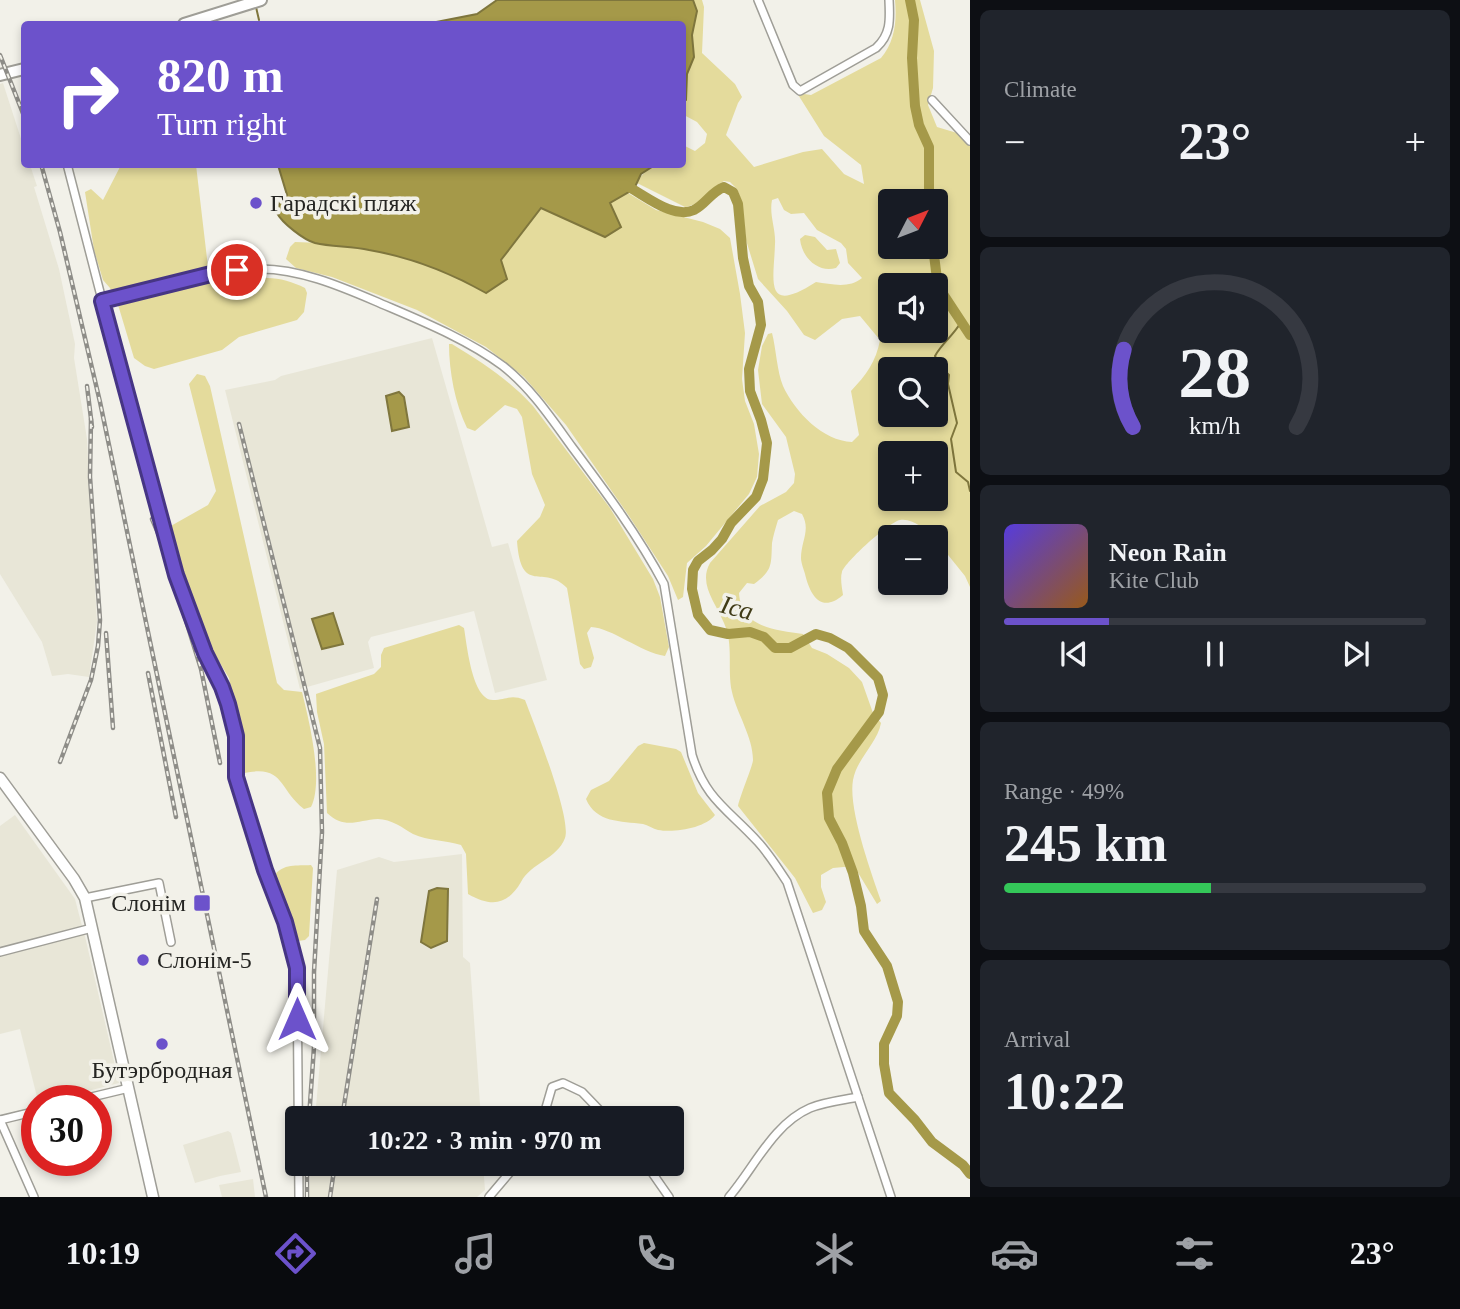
<!DOCTYPE html>
<meta charset="utf-8">
<style>
body{margin:0;font-family:"Times New Roman",serif;background:#20242c;color:#f1f3f6;height:100vh;display:flex;flex-direction:column;font-size:26px;white-space:nowrap}
*{box-sizing:border-box;margin:0}
p{font-size:23px;color:#9ea1a6}
.icon{flex:none;width:38px;height:38px;fill:none;stroke:currentColor;stroke-width:2;stroke-linecap:round;stroke-linejoin:round}
.map{position:relative;flex:1;overflow:hidden}
.details{display:flex;flex-direction:column;gap:10px;padding:10px;background:#0d0f14;width:490px}
.details>*{flex:none}
.guide{position:absolute;left:21px;top:21px;width:665px;height:147px;border-radius:7px;box-shadow:0 4px 10px #0003;background:#6c52cb;color:#fff;overflow:hidden}
.needle{width:46px;rotate:48deg}
.tools{position:absolute;left:878px;top:189px;display:grid;gap:14px}
.tools a{display:grid;place-items:center;width:70px;height:70px;border-radius:7px;background:#171b24;box-shadow:0 4px 10px #0003;font-size:35px}
.speed{position:absolute;left:21px;top:1085px;display:flex;gap:14px;font-size:35px;font-weight:700;text-align:center}
.speed>*{display:grid;place-content:center;width:91px;height:91px;border-radius:50%;background:#171b24;box-shadow:0 4px 10px #0003;line-height:1}
.speed .limit{border:10px solid #d22;background:#fff;color:#111}
.pin{position:absolute;display:grid;place-items:center;width:60px;height:60px;color:#fff;margin:-30px;border:4px solid #fff;border-radius:50%;box-shadow:0 2px 7px #0007}
.me{position:absolute;width:77px;margin:-38px;rotate:0deg;stroke-linejoin:round;filter:drop-shadow(0 0 5px #0008)}
.turn{display:flex;align-items:center;gap:24px;height:147px;padding:0 21px;font-size:32px}
.turn .icon{width:91px;height:91px;stroke-width:2.5}
.turn b{display:block;font-size:49px;line-height:60px}
.big{font-size:52px;font-weight:600;line-height:1.1}
.details .card{flex:1;display:flex;flex-direction:column;justify-content:center;gap:10px;min-width:0;padding:0 24px;border-radius:10px;background:#20242c}
.details .dial{align-items:center;gap:0}
.dial svg{height:182px;overflow:visible;fill:none;stroke:#363941;stroke-width:7;stroke-linecap:round;text-anchor:middle}
.dial text{fill:#f1f3f6;stroke:none}
.song{display:flex;align-items:center;gap:21px}
.cover{width:84px;height:84px;border-radius:10px;background:linear-gradient(135deg,hsl(250 70% 55%),hsl(30 70% 35%))}
.played{height:7px;border-radius:4px;background:linear-gradient(90deg,#6c52cb 25%,#363941 25%)}
.keys{display:flex;justify-content:space-around;direction:ltr}
.heat{display:flex;justify-content:space-between;align-items:center;font-size:38px;direction:ltr}
.charge{height:10px;border-radius:5px;background:linear-gradient(90deg,#34c759 49%,#363941 0)}
.trip{position:absolute;left:285px;top:1106px;width:399px;height:70px;border-radius:7px;background:#171b24;box-shadow:0 4px 10px #0003;font-weight:600;line-height:70px;text-align:center}
.tab-bar{display:flex;height:112px;justify-content:space-around;align-items:center;background:#090b0e;color:#9ea1a6}
.tab-bar .icon{width:49px;height:49px}
.tab-bar .active{color:#6c52cb}
.tab-bar b{font-size:32px;color:#f1f3f6}
main{display:flex;flex:1;min-height:0}
.map>svg:first-child{display:block}
</style>
<main>
<div class="map">
<svg width="970" height="1197" viewBox="0 0 970 1197">
<rect width="100%" height="100%" fill="#f2f1e9"/>
<g fill="#e8e6d7">
<path d="M3 83 24 148V164L30 165 37 186 34 187 59 269 75 344 74 358 87 439 97 622 89 677 68 674 52 676 42 642 0 574V84Z"/>
<path d="M432 338 492 547 508 543 547 680 495 693 474 611 371 637 368 642 374 668 300 689 225 390 275 380 281 376Z"/>
<path d="M15 815 75 899 82 926 0 948V826Z"/>
<path d="M462 854 463 957 470 963 481 1118H315L337 870 379 857 394 862Z"/>
<path d="M84 932 119 1083 49 1101H38L20 1029 0 1034V955Z"/>
<path d="M228 1131 231 1133 241 1172 220 1176 195 1183 183 1145Z"/>
<path d="M311 1164H483L485 1190 477 1197H309Z"/>
<path d="M253 1179 255 1197H222L219 1185Z"/>
</g>
<g fill="#e4db9c" fill-rule="evenodd">
<path d="M693 0H702L704 7 702 53 735 84 742 97 738 103 726 135 754 167 803 152 822 149 844 174 864 184 861 165 824 136 797 93 811 95 881 58C895 41 897 21 895 0H920L934 51 933 88 928 105 937 127 957 133 970 146V587L965 576 936 540V537H933C924 529 913 518 900 520 889 522 845 562 842 572 840 578 842 588 843 595 821 614 810 595 805 574 804 570 801 563 801 558 801 541 811 530 802 514L794 511 778 520C776 527 773 536 772 543 771 565 773 570 754 584L747 583 739 593C741 627 774 630 803 634L812 648 827 654 849 668 862 682 873 713 881 723C877 744 857 758 853 780 848 809 871 872 881 901L877 904 854 866 833 868 821 875V887L826 902 822 910 813 913 795 878 738 806C740 796 753 765 753 760 753 737 737 714 732 692 727 669 734 645 724 623 716 603 698 584 710 563L760 506 786 492 794 483 795 474 786 437 762 404 758 370 762 346 768 334 772 333C776 348 777 372 783 386 795 412 823 441 852 442L859 435 851 391C866 375 876 362 880 340L860 316 842 319 815 340 804 335 787 311 758 279 746 240 742 202 737 189 730 182 724 181C710 188 702 205 685 207L637 183C647 163 663 165 682 164L683 145 695 151 705 143 707 134 697 122 682 114 687 74 694 57 692 35 697 11ZM778 198 784 210 791 214 804 213 817 230 841 243 846 249 848 263 862 278C849 289 831 284 816 282 763 316 774 280 775 244 776 229 769 215 772 200ZM891 201H936V247H891ZM891 285H936V331H891ZM891 369H936V415H891ZM891 453H936V499H891Z"/>
<path d="M121 165H196L208 267 216 281C233 285 250 277 267 278 280 278 293 282 305 288L307 293 304 312 297 320 239 337 222 350 154 369 145 366 134 358 119 308 110 288 103 280 94 250 85 192 91 189 103 200Z"/>
<path d="M628 193 656 210 703 222 720 229 730 238 740 294 745 333 742 379 745 401 754 424 759 454 757 477 749 494 706 546 687 563 683 597 678 600 668 576 629 516 566 425 524 377 486 347 417 310 332 277 296 268 286 259 290 247 295 242C362 243 428 259 486 292L501 260 541 208 605 237 610 203Z"/>
<path d="M805 235 815 237 827 250 836 249 840 263 836 268C818 273 802 258 800 239Z"/>
<path d="M449 344H452C483 363 508 379 533 406L610 508 653 579 660 597 669 647 665 656C640 652 612 628 591 627L587 633 594 658 591 667 584 669 580 664 567 588C544 563 521 597 517 541L540 517 545 505 532 474 522 417 517 409 505 405 475 431 467 428C455 404 449 371 449 344Z"/>
<path d="M197 374 205 376 210 386 277 683 284 690 302 692C309 720 324 781 311 807L304 809C277 788 285 763 240 774V734L229 678 208 643 182 578 169 527 208 505 216 491 189 384Z"/>
<path d="M459 625 464 628C467 645 472 700 493 700 507 700 510 694 525 700 534 724 572 818 565 838 557 859 531 863 521 882 507 906 491 907 468 894L466 854 461 845C446 840 428 841 413 834 403 828 391 819 378 819 358 820 345 830 327 813L324 744 317 712 316 694 374 674 381 667V655L384 648Z"/>
<path d="M644 743 676 749 681 752 698 793 715 815C705 828 675 833 658 830 653 829 648 825 643 824 621 821 596 823 586 799L591 790 609 781 638 746Z"/>
<path d="M311 865 313 868 309 936 305 940 298 941 293 937 274 876C283 863 297 866 311 865Z"/>
</g>
<g fill="#a59949" stroke="#7f763d" stroke-width="2">
<path d="M497 0H693L697 11 692 35 694 57 687 74 686 100 683 102 682 24H426L477 14Z"/>
<path d="M278 165V164L655 165 641 174 634 189 610 203 621 227 605 237 541 208 501 260 507 279 486 293C449 272 410 257 369 250 351 246 332 247 315 243 304 240 282 223 277 213L280 201 287 195Z"/>
<path d="M399 392 404 397 409 427 392 431 386 396Z"/>
<path d="M333 613 343 644 322 649 312 619Z"/>
<path d="M437 888 448 889 447 941 431 948 421 942 429 891Z"/>
</g>
<g fill="none" stroke-linecap="round" stroke-linejoin="round">
<g stroke="#7f763d" stroke-width="2">
<path d="M256 7 259 20"/>
<path d="M961 322C954 335 941 344 935 356L940 366 949 375 948 384 957 423 951 439 956 472 968 482 970 491"/>
</g>
<g stroke="#a59949" stroke-width="10">
<path d="M910 0 914 20 912 58 915 106 919 125 929 147V192L936 201"/>
<path d="M623 184C643 193 672 220 694 210 706 204 711 192 724 187L733 192 738 204 743 258 749 286 758 302 761 325 749 369 750 391 761 420 767 443 763 479 756 497 731 523 722 539 712 550 698 561 693 570 692 589 698 615 710 630 728 634 750 632 764 637 775 648H790L816 634 830 638 848 648 878 678 883 695 879 712 837 769 827 793 829 818 842 843 853 873 861 906 864 931 887 966 898 1002 897 1016 884 1044V1064L889 1093 915 1120 932 1142 963 1165 970 1174"/>
<path d="M933 247 937 279 943 294 970 335"/>
</g>
<g stroke="#9f9e97" stroke-width="10">
<g id="minor">
<path d="M758 0 793 85 800 91 876 48C891 34 890 20 889 0"/>
<path d="M932 100 970 141"/>
<path d="M67 164 135 428 176 575 205 653 222 687 228 704 236 736V777L266 870 285 922 297 968 299 1197"/>
<path d="M102 301C153 288 205 270 258 269 297 268 340 286 375 301 419 320 465 338 503 366 531 388 551 418 572 447 605 491 638 535 664 584L692 755C706 800 728 809 758 842 769 854 778 868 787 882L891 1197"/>
<path d="M85 898 159 883 171 942"/>
<path d="M0 952 92 928"/>
<path d="M75 1101 129 1088"/>
<path d="M543 1118 552 1087 563 1083 582 1092 607 1118"/>
<path d="M0 1120 34 1197"/>
<path d="M0 1120 37 1111"/>
<path d="M646 1164 669 1197"/>
<path d="M489 1197 517 1164"/>
<path d="M729 1197C754 1168 773 1124 810 1108 824 1102 843 1100 858 1097"/>
</g>
</g>
<g stroke="#9f9e97" stroke-width="13">
<path id="major" d="M0 778 74 879 85 898 153 1197"/>
</g>
<g stroke="#9f9e97" stroke-width="14">
<g id="highway">
<path d="M184 24 261 0"/>
<path d="M0 75 24 69"/>
</g>
</g>
<use href="#minor" stroke="#fff" stroke-width="7"/>
<use href="#major" stroke="#fff" stroke-width="10"/>
<use href="#highway" stroke="#fff" stroke-width="10"/>
<g stroke="#8e8d88" stroke-width="4.5">
<g id="rail">
<path d="M0 55 24 116"/>
<path d="M41 164 60 232 100 402 266 1197"/>
<path d="M87 386 92 427"/>
<path d="M239 424 320 748 322 832 314 972V1047L309 1118"/>
<path d="M152 519 161 540 201 669 220 763"/>
<path d="M106 633 113 728"/>
<path d="M148 673 176 817"/>
<path d="M60 762 91 680 98 646 100 620 90 477 91 419"/>
<path d="M342 1118 377 899"/>
<path d="M307 1197V1164"/>
<path d="M330 1197 335 1164"/>
</g>
</g>
<use href="#rail" stroke="#f2f1e9" stroke-width="2" stroke-dasharray="5" stroke-linecap="butt"/>
</g>
<g fill="none" stroke-linecap="round" stroke-linejoin="round">
<g stroke="#463584" stroke-width="18">
<path id="route" d="M237 270 219 272 102 301 176 575 205 653 222 687 228 704 236 736V777L265 870 285 922 297 968V1019"/>
</g>
<use href="#route" stroke="#6c52cb" stroke-width="12"/>
</g>
<g fill="#6c52cb" stroke="#f2f1e9" stroke-width="2.5">
<circle cx="256" cy="203" r="7"/>
<rect x="193" y="894" width="18" height="18" rx="3.5"/>
<circle cx="143" cy="960" r="7"/>
<circle cx="162" cy="1044" r="7"/>
</g>
<g text-anchor="middle" dominant-baseline="central" stroke-width="7" stroke-linejoin="round" paint-order="stroke">
<g font-size="24" fill="#252522" stroke="#f2f1e9" text-anchor="start">
<text x="270" y="203">Гарадскі пляж</text>
<text x="186" y="903" text-anchor="end">Слонім</text>
<text x="157" y="960">Слонім-5</text>
<text x="162" y="1070" text-anchor="middle">Бутэрбродная</text>
</g>
<g font-size="26" font-style="italic" fill="#403b17" stroke="#f2f1e9">
<text transform="translate(737 608) rotate(15)">Іса</text>
</g>
</g>
</svg>
<div class="tools">
<a><svg class="needle" viewBox="-14 -14 28 28"><path d="M0-13l5 13h-10z" fill="#e53935"/><path d="M0 13l5-13h-10z" fill="#9ea1a6"/></svg></a>
<a><svg class="icon" aria-label="sound" viewBox="0 0 24 24"><path d="M4 9h4l5-4v14l-5-4H4zM17 9q2 3 0 6"/></svg></a>
<a><svg class="icon" aria-label="search" viewBox="0 0 24 24"><circle cx="10" cy="10" r="6"/><path d="M15 15l6 6"/></svg></a>
<a>+</a>
<a>−</a>
</div>
<div class="speed"><div class="limit">30</div></div>
<div class="pin" style="left:237px;top:270px;background:#d93025"><svg class="icon" aria-label="arrive" viewBox="0 0 24 24"><path d="M6 21V4h12l-3 4 3 4H6"/></svg></div>
<svg class="me" style="left:297px;top:1019px" viewBox="-20 -20 40 40"><path d="M0-17L14 15 0 8-14 15z" fill="#6c52cb" stroke="#fff" stroke-width="4"/></svg>
<div class="trip">10:22 · 3 min · 970 m</div>
<div class="guide">
<div class="turn"><svg class="icon" aria-label="right" viewBox="0 0 24 24"><path d="M7 20v-9h11M14 6l5 5-5 5"/></svg><div><b>820 m</b>Turn right</div></div>
</div>
</div>
<section class="details">
<div class="card"><p>Climate</p>
<div class="heat"><a>−</a><b class="big">23°</b><a>+</a></div>
</div>
<div class="card dial"><svg viewBox="0 0 100 80">
<path d="M14 69A42 42 0 1 1 86 69"/>
<path d="M14 69A42 42 0 0 1 10 35" stroke="#6c52cb"/>
<text x="50" y="56" font-size="32" font-weight="700">28</text>
<text x="50" y="72" font-size="11">km/h</text>
</svg></div>
<div class="card">
<div class="song"><i class="cover"></i><div><b>Neon Rain</b><p>Kite Club</p></div></div>
<div class="played"></div>
<div class="keys"><svg class="icon" aria-label="previous" viewBox="0 0 24 24"><path d="M18 5L8 12l10 7zM5 5v14"/></svg><svg class="icon" aria-label="pause" viewBox="0 0 24 24"><path d="M8 5v14M16 5v14"/></svg><svg class="icon" aria-label="next" viewBox="0 0 24 24"><path d="M6 5l10 7-10 7zM19 5v14"/></svg></div>
</div>
<div class="card"><p>Range · 49%</p><b class="big">245 km</b><div class="charge"></div></div>
<div class="card"><p>Arrival</p><b class="big">10:22</b></div>
</section>
</main>
<nav class="tab-bar">
<b>10:19</b>
<svg class="icon active" aria-label="directions" viewBox="0 0 24 24"><path d="M12 3l9 9-9 9-9-9zM9 14v-3h6M13 9l2 2-2 2"/></svg>
<svg class="icon" aria-label="music" viewBox="0 0 24 24"><path d="M9 18V5l10-2v13"/><circle cx="6" cy="18" r="3"/><circle cx="16" cy="16" r="3"/></svg>
<svg class="icon" aria-label="phone" viewBox="0 0 24 24"><path d="M5 4h4l2 5-3 2q2 4 5 5l2-3 5 2v4C11 20 4 13 5 4z"/></svg>
<svg class="icon" aria-label="climate" viewBox="0 0 24 24"><path d="M12 3v18M4 7l16 10M4 17L20 7"/></svg>
<svg class="icon" aria-label="car" viewBox="0 0 24 24"><path d="M5 17H2v-5l4-1 3-4h7l3 4 3 1v5h-3M9 17h6M6 11h13"/><circle cx="7" cy="17" r="2"/><circle cx="17" cy="17" r="2"/></svg>
<svg class="icon" aria-label="filters" viewBox="0 0 24 24"><path d="M4 7h16M4 17h16"/><circle cx="9" cy="7" r="2"/><circle cx="15" cy="17" r="2"/></svg>
<b>23°</b>
</nav>
